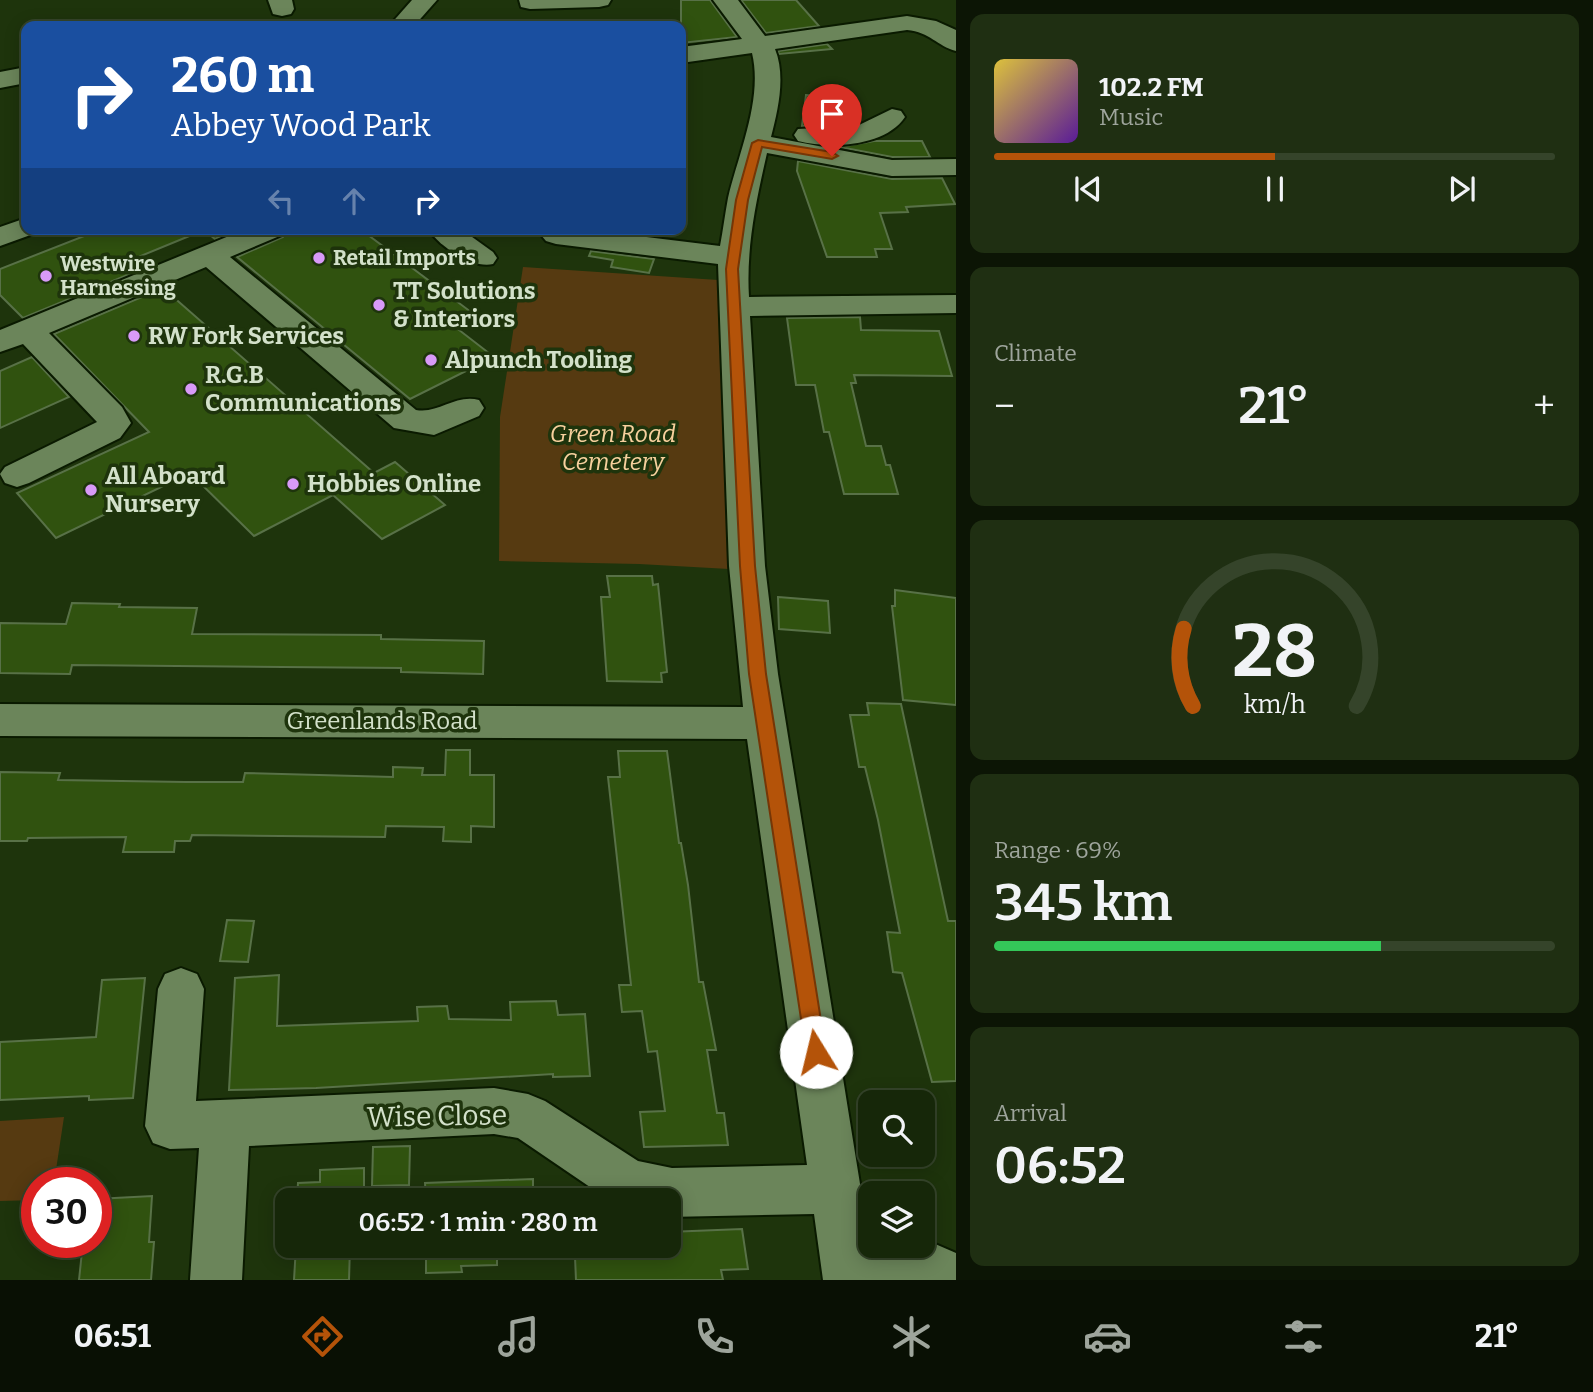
<!DOCTYPE html>
<meta charset="utf-8">
<style>
body{margin:0;font-family:Bitter,serif;background:#1f2f12;color:#f1f3f6;height:100vh;display:flex;flex-direction:column;font-size:26px;white-space:nowrap}
*{box-sizing:border-box;margin:0}
p{font-size:23px;color:#9ea59c}
.icon{flex:none;width:38px;height:38px;fill:none;stroke:currentColor;stroke-width:2;stroke-linecap:round;stroke-linejoin:round}
.map{position:relative;flex:1;overflow:hidden}
.drawer{display:flex;flex-direction:column;gap:14px;padding:14px;background:#0c1505;width:637px}
.drawer>*{flex:none}
.guide{position:absolute;left:21px;top:21px;width:665px;height:214px;border-radius:14px;box-shadow:0 4px 18px #0003,0 0 0 2px #35442a;background:#1a4fa0;color:#fff;overflow:hidden}
.controls{position:absolute;left:858px;top:1090px;display:grid;gap:14px}
.controls a{display:grid;place-items:center;width:77px;height:77px;border-radius:14px;background:#162709;box-shadow:0 4px 18px #0003,0 0 0 2px #35442a;font-size:35px}
.speed{position:absolute;left:21px;top:1167px;display:flex;gap:14px;font-size:35px;font-weight:700;text-align:center}
.speed>*{display:grid;place-content:center;width:91px;height:91px;border-radius:50%;background:#162709;box-shadow:0 4px 18px #0003,0 0 0 2px #35442a;line-height:1}
.speed .limit{border:10px solid #d22;background:#fff;color:#111}
.pin{position:absolute;display:grid;place-items:center;width:60px;height:60px;color:#fff;margin:-72px -30px;border-radius:50% 50% 50% 0;rotate:-45deg;box-shadow:0 0 7px #0007}
.pin .icon{rotate:45deg}
.me{position:absolute;width:77px;margin:-38px;rotate:351deg;stroke-linejoin:round;filter:drop-shadow(0 0 5px #0008)}
.turn{display:flex;align-items:center;gap:24px;height:147px;padding:0 35px;font-size:32px}
.turn .icon{width:91px;height:91px;stroke-width:2.5}
.turn b{display:block;font-size:49px;line-height:60px}
.lanes{display:flex;align-items:center;height:66px;padding:0 35px;background:#0003;justify-content:center;gap:35px;direction:ltr}
.lanes .off{opacity:.35}
.big{font-size:52px;font-weight:600;line-height:1.1}
.drawer .tile{flex:1;display:flex;flex-direction:column;justify-content:center;gap:10px;min-width:0;padding:0 24px;border-radius:14px;background:#1f2f12}
.drawer .dial{align-items:center;gap:0}
.dial svg{height:182px;overflow:visible;fill:none;stroke:#35442a;stroke-width:7;stroke-linecap:round;text-anchor:middle}
.dial text{fill:#f1f3f6;stroke:none}
.song{display:flex;align-items:center;gap:21px}
.cover{width:84px;height:84px;border-radius:10px;background:linear-gradient(135deg,hsl(50 70% 55%),hsl(270 70% 35%))}
.played{height:7px;border-radius:4px;background:linear-gradient(90deg,#b45309 50%,#35442a 50%)}
.keys{display:flex;justify-content:space-around;direction:ltr}
.heat{display:flex;justify-content:space-between;align-items:center;font-size:38px;direction:ltr}
.charge{height:10px;border-radius:5px;background:linear-gradient(90deg,#34c759 69%,#35442a 0)}
.trip{position:absolute;left:275px;top:1188px;width:406px;height:70px;border-radius:14px;background:#162709;box-shadow:0 4px 18px #0003,0 0 0 2px #35442a;font-weight:600;line-height:70px;text-align:center}
.menu{display:flex;height:112px;justify-content:space-around;align-items:center;background:#091004;color:#9ea59c}
.menu .icon{width:49px;height:49px}
.menu .active{color:#b45309}
.menu b{font-size:32px;color:#f1f3f6}
main{display:flex;flex:1;min-height:0}
.map>svg:first-child{display:block}
</style>
<main>
<div class="map">
<svg width="956" height="1280" viewBox="0 0 956 1280">
<rect width="100%" height="100%" fill="#1e340c"/>
<g fill="#563a11">
<path d="M523 267 718 280 726 415 729 569 639 564 499 561 500 417Z"/>
<path d="M64 1117 54 1183H37V1200L0 1201V1121Z"/>
</g>
<g fill="#30520f" stroke="#587147" stroke-width="2">
<path d="M681 0H710L737 37 681 43Z"/>
<path d="M741 0H796L819 26 766 33Z"/>
<path d="M827 44 832 49 779 54 778 51Z"/>
<path d="M806 95 835 98 833 117 854 119 853 124 802 126Z"/>
<path d="M874 141H922L930 157H892L840 147Z"/>
<path d="M798 161 892 179 942 178 955 204 906 207 908 212 880 213 892 249H875L877 257H827L797 171Z"/>
<path d="M102 229H238L215 239 204 230 131 260 142 269 23 318 0 295V269Z"/>
<path d="M288 229H360L471 312 450 323 494 357 410 399 237 257 283 237Z"/>
<path d="M591 251 654 259 649 273 611 267 613 260 589 256Z"/>
<path d="M163 288 374 473 395 462 445 505 382 539 333 495 254 536 190 473 56 538 17 493 149 432 54 334Z"/>
<path d="M860 317 861 330 939 331 952 376 854 375 856 383H851L866 446H881L886 465H890L898 494H844L829 432H824L815 385H796L787 318Z"/>
<path d="M32 357 69 397 0 428V371Z"/>
<path d="M607 576H652L653 585 658 584 667 672 661 673 662 682 607 681 601 597H610Z"/>
<path d="M895 590 956 598V705L903 700 892 606H895Z"/>
<path d="M778 597 828 601 830 633 779 629Z"/>
<path d="M72 603 120 604 119 607 197 608 192 634 381 635V639L484 641 483 674 401 672V668L72 665 70 674 0 673V623L66 624Z"/>
<path d="M867 703 901 704 948 921H956V1081L932 1082 902 973 893 972 887 932 900 933 878 820 865 767H859L850 715H869Z"/>
<path d="M446 750H470V775H494V827L471 826V842L443 841 444 827 386 826 385 837 192 835 190 841H175L174 852H123L126 837 28 838 27 841H0V772L60 773 58 780 185 782H243L245 773 393 777V767L423 768 422 775H445Z"/>
<path d="M618 751H667L679 843H681L688 885 699 982H703L716 1050H707L717 1113H724L728 1145 644 1147 640 1112 665 1111 657 1051 648 1052 642 1011 622 1012 619 985H631L608 777H620Z"/>
<path d="M227 920 254 921 248 962 220 961Z"/>
<path d="M279 975 277 1026 418 1021 417 1007 447 1006 449 1019 511 1020 510 1002 556 1001 558 1015 585 1014 590 1076 553 1077V1074L316 1088 229 1090 235 978Z"/>
<path d="M145 978 133 1098 89 1100V1096L0 1100V1042L96 1037 102 980Z"/>
<path d="M410 1146 409 1185 372 1186 373 1147Z"/>
<path d="M364 1168V1200H297L298 1183 320 1182V1170Z"/>
<path d="M533 1179V1194L566 1193V1200H426L425 1183Z"/>
<path d="M152 1196 149 1242H154L151 1280H79L83 1242H96V1199Z"/>
<path d="M742 1229 748 1269 721 1270 723 1280H576L575 1257 651 1253 650 1246H668V1232Z"/>
<path d="M296 1246H350L349 1280H294Z"/>
<path d="M426 1246H570V1248L497 1251V1265L461 1266 462 1272 426 1273Z"/>
</g>
<g fill="none" stroke-linecap="round" stroke-linejoin="round">
<g stroke="#0a1a00" stroke-width="4">
<g id="minor">
<path d="M268 0H292L294 9 291 14 282 16 273 14Z"/>
<path d="M412 0H437L414 26H389Z"/>
<path d="M519 0H611L608 5 599 7 530 9 521 7Z"/>
<path d="M713 0H738L765 36 907 16 936 21 956 30V51C937 46 930 32 907 30L775 49C786 76 778 110 771 137L892 160 956 159V175L892 176 767 153C756 201 746 248 749 297L956 295V313L750 316 765 566 778 674 870 1246H922V1239L926 1240 956 1253V1280H823L814 1214 668 1217V1200H609L518 1138 494 1134 249 1146 242 1280H190L199 1148 170 1149 153 1143 145 1126 158 989 165 974 181 968 197 974 204 989 196 1101 494 1088 528 1094 545 1101 638 1161 672 1168 807 1165 747 739 0 736V704L743 707 729 566 718 264 556 244 546 241 541 235 545 229H581L720 246C723 230 725 214 728 198 739 152 763 99 752 53L681 63V47L742 39Z"/>
<path d="M26 67V83L0 88V72Z"/>
<path d="M892 109 901 111 905 117C885 147 830 149 798 141L794 135 798 129 857 126Z"/>
<path d="M26 218V229H39L36 233 0 246V227Z"/>
<path d="M246 229H286L282 235 230 257 416 410C439 414 455 394 479 400L484 408 479 416 434 435 394 428 206 267 49 333 122 407 131 423 120 438 29 483 17 487 5 483 0 474 5 467 97 422 23 344 0 352V330Z"/>
<path d="M428 229H461L493 252 497 258 493 264C472 269 439 246 428 229Z"/>
</g>
</g>
<use href="#minor" fill="#6b855a" fill-rule="evenodd"/>
</g>
<path fill="#b45309" stroke="#753606" stroke-width="2" d="M758 140 832 152 838 156 832 159 762 147 748 200 738 269 755 566 766 674 826 1052 823 1058 816 1061 809 1058 806 1052 749 674 740 566 726 269 736 200 752 143Z"/>
<g fill="#d89af8" stroke="#1e340c" stroke-width="2.5">
<circle cx="319" cy="258" r="7"/>
<circle cx="46" cy="276" r="7"/>
<circle cx="379" cy="305" r="7"/>
<circle cx="134" cy="336" r="7"/>
<circle cx="431" cy="360" r="7"/>
<circle cx="191" cy="389" r="7"/>
<circle cx="293" cy="484" r="7"/>
<circle cx="91" cy="490" r="7"/>
</g>
<g text-anchor="middle" dominant-baseline="central" stroke-width="7" stroke-linejoin="round" paint-order="stroke">
<g font-size="21" font-weight="bold" fill="#d3e1ca" stroke="#1e340c" text-anchor="start">
<text x="333" y="258">Retail Imports</text>
<text x="60" y="264">Westwire<tspan x="60" dy="24">Harnessing</tspan></text>
</g>
<g font-size="24" font-weight="bold" fill="#d3e1ca" stroke="#1e340c" text-anchor="start">
<text x="393" y="291">TT Solutions<tspan x="393" dy="28">&amp; Interiors</tspan></text>
<text x="148" y="336">RW Fork Services</text>
<text x="445" y="360">Alpunch Tooling</text>
<text x="205" y="375">R.G.B<tspan x="205" dy="28">Communications</tspan></text>
<text x="105" y="476">All Aboard<tspan x="105" dy="28">Nursery</tspan></text>
<text x="307" y="484">Hobbies Online</text>
</g>
<g font-size="24" font-style="italic" fill="#f7d09d" stroke="#1e340c">
<text x="613" y="434">Green Road<tspan x="613" dy="28">Cemetery</tspan></text>
</g>
<g font-size="24" fill="#d3e1ca" stroke="#1e340c">
<text x="382" y="721">Greenlands Road</text>
</g>
<g font-size="28" fill="#d3e1ca" stroke="#1e340c">
<text transform="translate(437 1116) rotate(-1)">Wise Close</text>
</g>
</g>
</svg>
<div class="controls">
<a><svg class="icon" aria-label="search" viewBox="0 0 24 24"><circle cx="10" cy="10" r="6"/><path d="M15 15l6 6"/></svg></a>
<a><svg class="icon" aria-label="layers" viewBox="0 0 24 24"><path d="M12 4l9 5-9 5-9-5zM3 14l9 5 9-5"/></svg></a>
</div>
<div class="speed"><div class="limit">30</div></div>
<div class="pin" style="left:832px;top:156px;background:#d93025"><svg class="icon" aria-label="arrive" viewBox="0 0 24 24"><path d="M6 21V4h12l-3 4 3 4H6"/></svg></div>
<svg class="me" style="left:816px;top:1052px" viewBox="-20 -20 40 40"><circle r="19" fill="#fff"/><path d="M0-13L10 11 0 6-10 11z" fill="#b45309"/></svg>
<div class="trip">06:52 · 1 min · 280 m</div>
<div class="guide">
<div class="turn"><svg class="icon" aria-label="right" viewBox="0 0 24 24"><path d="M7 20v-9h11M14 6l5 5-5 5"/></svg><div><b>260 m</b>Abbey Wood Park</div></div>
<div class="lanes"><svg class="icon off" aria-label="left" viewBox="0 0 24 24"><path d="M17 20v-9H6M10 6l-5 5 5 5"/></svg><svg class="icon off" aria-label="ahead" viewBox="0 0 24 24"><path d="M12 20V5M6 11l6-6 6 6"/></svg><svg class="icon" aria-label="right" viewBox="0 0 24 24"><path d="M7 20v-9h11M14 6l5 5-5 5"/></svg></div>
</div>
</div>
<section class="drawer">
<div class="tile">
<div class="song"><i class="cover"></i><div><b>102.2 FM</b><p>Music</p></div></div>
<div class="played"></div>
<div class="keys"><svg class="icon" aria-label="previous" viewBox="0 0 24 24"><path d="M18 5L8 12l10 7zM5 5v14"/></svg><svg class="icon" aria-label="pause" viewBox="0 0 24 24"><path d="M8 5v14M16 5v14"/></svg><svg class="icon" aria-label="next" viewBox="0 0 24 24"><path d="M6 5l10 7-10 7zM19 5v14"/></svg></div>
</div>
<div class="tile"><p>Climate</p>
<div class="heat"><a>−</a><b class="big">21°</b><a>+</a></div>
</div>
<div class="tile dial"><svg viewBox="0 0 100 80">
<path d="M14 69A42 42 0 1 1 86 69"/>
<path d="M14 69A42 42 0 0 1 10 35" stroke="#b45309"/>
<text x="50" y="56" font-size="32" font-weight="700">28</text>
<text x="50" y="72" font-size="11">km/h</text>
</svg></div>
<div class="tile"><p>Range · 69%</p><b class="big">345 km</b><div class="charge"></div></div>
<div class="tile"><p>Arrival</p><b class="big">06:52</b></div>
</section>
</main>
<nav class="menu">
<b>06:51</b>
<svg class="icon active" aria-label="directions" viewBox="0 0 24 24"><path d="M12 3l9 9-9 9-9-9zM9 14v-3h6M13 9l2 2-2 2"/></svg>
<svg class="icon" aria-label="music" viewBox="0 0 24 24"><path d="M9 18V5l10-2v13"/><circle cx="6" cy="18" r="3"/><circle cx="16" cy="16" r="3"/></svg>
<svg class="icon" aria-label="phone" viewBox="0 0 24 24"><path d="M5 4h4l2 5-3 2q2 4 5 5l2-3 5 2v4C11 20 4 13 5 4z"/></svg>
<svg class="icon" aria-label="climate" viewBox="0 0 24 24"><path d="M12 3v18M4 7l16 10M4 17L20 7"/></svg>
<svg class="icon" aria-label="car" viewBox="0 0 24 24"><path d="M5 17H2v-5l4-1 3-4h7l3 4 3 1v5h-3M9 17h6M6 11h13"/><circle cx="7" cy="17" r="2"/><circle cx="17" cy="17" r="2"/></svg>
<svg class="icon" aria-label="filters" viewBox="0 0 24 24"><path d="M4 7h16M4 17h16"/><circle cx="9" cy="7" r="2"/><circle cx="15" cy="17" r="2"/></svg>
<b>21°</b>
</nav>
